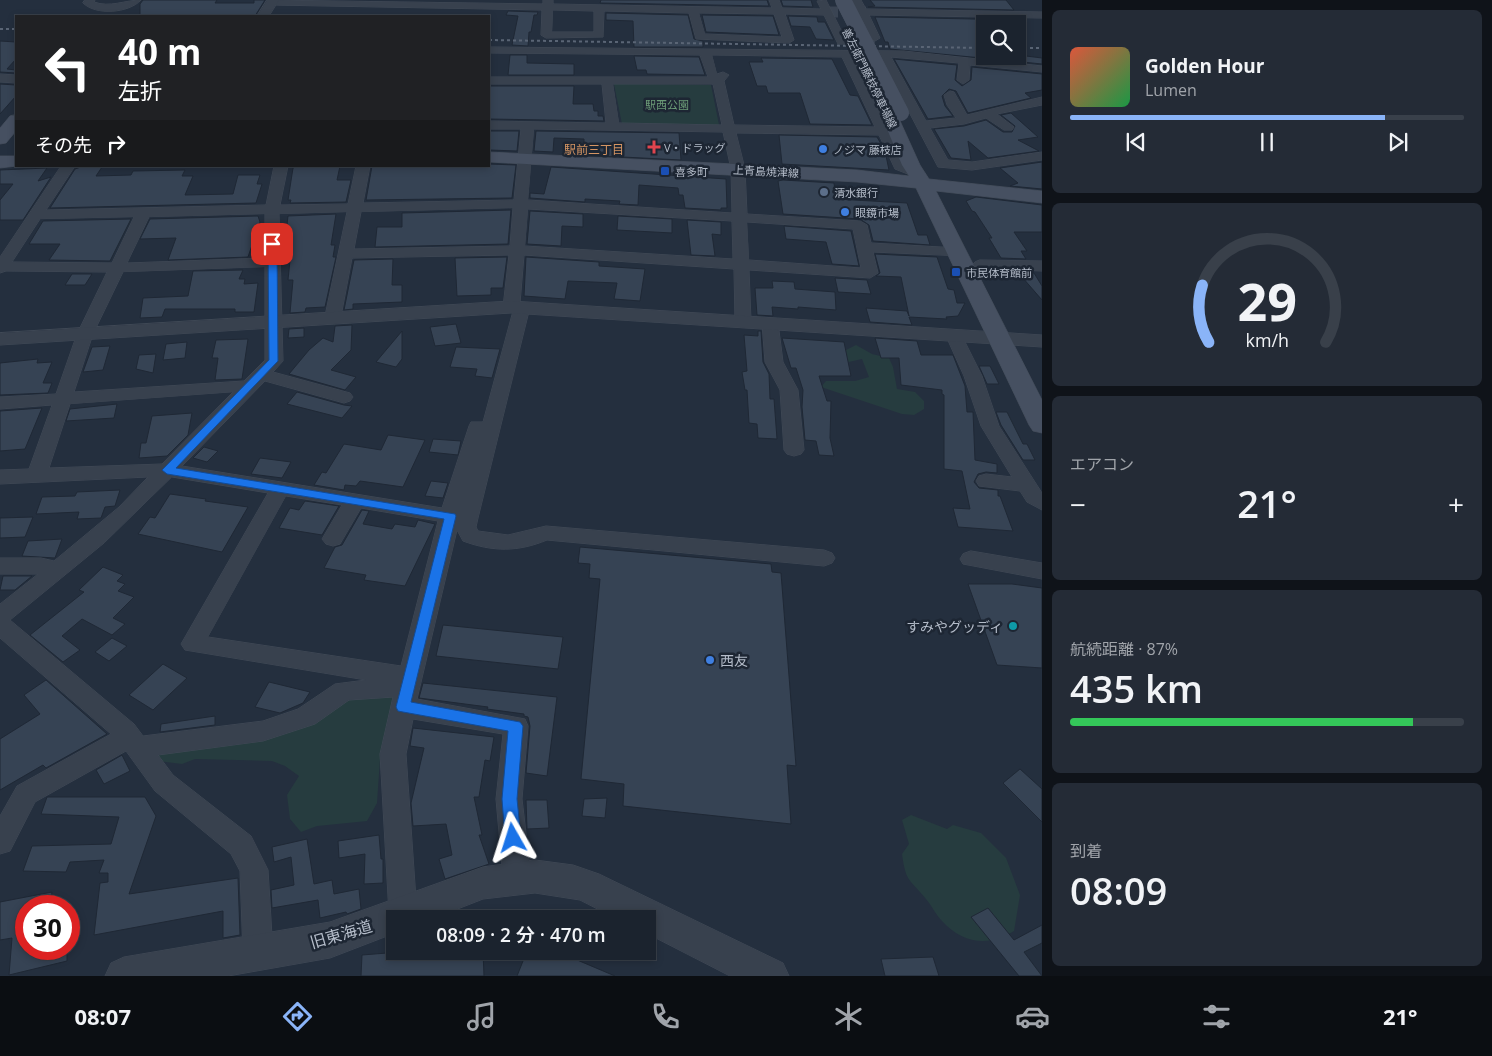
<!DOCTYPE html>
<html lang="ja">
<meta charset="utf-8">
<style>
body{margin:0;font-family:"Open Sans","Noto Sans JP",sans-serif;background:#242b36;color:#f1f3f6;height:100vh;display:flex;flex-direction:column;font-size:19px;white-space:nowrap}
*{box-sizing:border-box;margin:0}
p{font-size:16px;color:#a0a4aa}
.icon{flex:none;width:28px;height:28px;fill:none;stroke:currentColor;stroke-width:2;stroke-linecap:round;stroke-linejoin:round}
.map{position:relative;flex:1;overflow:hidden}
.panel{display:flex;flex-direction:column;gap:10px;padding:10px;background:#0f1319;width:450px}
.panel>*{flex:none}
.top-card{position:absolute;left:15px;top:15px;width:475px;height:152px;border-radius:0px;box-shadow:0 2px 8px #0003,0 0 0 1px #39404a;background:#202124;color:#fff;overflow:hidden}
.tools{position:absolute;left:976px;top:15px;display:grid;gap:10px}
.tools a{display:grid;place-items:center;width:50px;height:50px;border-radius:0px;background:#1b232e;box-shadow:0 2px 8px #0003,0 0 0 1px #39404a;font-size:25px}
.speed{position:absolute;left:15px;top:895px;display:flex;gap:10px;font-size:25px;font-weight:700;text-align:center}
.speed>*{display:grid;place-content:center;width:65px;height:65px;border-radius:50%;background:#1b232e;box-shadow:0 2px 8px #0003,0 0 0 1px #39404a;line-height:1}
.speed .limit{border:8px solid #d22;background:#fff;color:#111}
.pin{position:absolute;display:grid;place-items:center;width:42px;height:42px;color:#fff;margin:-21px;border-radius:10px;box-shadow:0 2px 8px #0006}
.me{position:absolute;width:55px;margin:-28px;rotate:354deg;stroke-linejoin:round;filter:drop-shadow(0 0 4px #0008)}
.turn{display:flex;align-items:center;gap:18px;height:105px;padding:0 20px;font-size:22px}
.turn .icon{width:65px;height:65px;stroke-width:2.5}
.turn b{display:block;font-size:35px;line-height:42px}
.then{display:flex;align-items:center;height:48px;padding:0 20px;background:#0003;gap:10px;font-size:19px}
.big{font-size:38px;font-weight:600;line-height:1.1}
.panel .widget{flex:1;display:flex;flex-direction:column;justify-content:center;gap:8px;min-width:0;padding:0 18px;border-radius:8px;background:#242b36}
.panel .dial{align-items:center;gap:0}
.dial svg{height:130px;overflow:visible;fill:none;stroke:#39404a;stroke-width:7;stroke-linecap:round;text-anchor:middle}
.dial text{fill:#f1f3f6;stroke:none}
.song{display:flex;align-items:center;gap:15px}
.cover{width:60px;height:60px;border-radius:8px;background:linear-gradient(135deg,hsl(10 70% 55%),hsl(140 70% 35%))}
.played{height:5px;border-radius:2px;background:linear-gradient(90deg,#8ab4f8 80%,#39404a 80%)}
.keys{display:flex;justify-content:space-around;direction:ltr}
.heat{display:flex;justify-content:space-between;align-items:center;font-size:28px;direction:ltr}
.charge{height:8px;border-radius:4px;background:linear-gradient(90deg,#34c759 87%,#39404a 0)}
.trip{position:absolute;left:386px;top:910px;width:270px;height:50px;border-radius:0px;background:#1b232e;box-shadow:0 2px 8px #0003,0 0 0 1px #39404a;font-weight:600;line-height:50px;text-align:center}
.tab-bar{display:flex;height:80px;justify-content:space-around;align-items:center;background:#0b0e12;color:#a0a4aa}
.tab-bar .icon{width:35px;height:35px}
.tab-bar .on{color:#8ab4f8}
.tab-bar b{font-size:22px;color:#f1f3f6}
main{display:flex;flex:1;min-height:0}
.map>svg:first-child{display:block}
</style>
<main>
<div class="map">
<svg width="1042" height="976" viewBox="0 0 1042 976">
<rect width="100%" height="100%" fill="#242f3e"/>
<g fill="#263c3f">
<path d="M614 84 711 85 719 125 622 124Z"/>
<path d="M856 345 872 354 889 358 893 367 897 389 915 392 924 401V409L914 415 902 414 821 387 826 381H855L869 377 862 359 831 366 838 354Z"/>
<path d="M353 694 399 696 380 759 377 803 367 821 317 826 301 832 290 819 287 795 299 776 285 766 272 761 195 759 182 764 158 761 153 748 241 733Z"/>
<path d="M911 815 947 829 953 825 981 833 1006 858 1020 895 1014 931C989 947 963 944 942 921 936 915 932 906 926 899 909 878 906 883 902 854L909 844 902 820Z"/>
</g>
<g fill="#364354" stroke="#1f2835">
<path d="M143 0H217L215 3H254V0H265L255 16H140V4Z"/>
<path d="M601 0H767L769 6 600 3Z"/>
<path d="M781 0H811L813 7 783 6Z"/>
<path d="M870 0H1006L1014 10 868 7 875 6Z"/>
<path d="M508 11 538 12 537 15H534L531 32H529L528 46 512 45 518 16 506 15Z"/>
<path d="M606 13 688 15 694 39 703 41V47H634L633 21 606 20Z"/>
<path d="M702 15 773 16 779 35 706 32Z"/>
<path d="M788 16 817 17 818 22H825L834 40 816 39 810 27 791 26Z"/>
<path d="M875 17 1022 20 1025 24H985V56L1018 55 1042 58V64L890 49 888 42H885Z"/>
<path d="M0 41 16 42V59L7 69 16 70V73L0 72Z"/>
<path d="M510 55H527V63L574 64V75H508Z"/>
<path d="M634 56 699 57 705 75 647 74 646 70H637Z"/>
<path d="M761 58 832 59 850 95 858 96 872 125 810 124 800 93H768L766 86H757L749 62H763Z"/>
<path d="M894 59 957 65 955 80 962 86 971 80 972 67 1042 74V90L1025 93 1031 98 968 113 956 91 949 89 942 96 945 106 953 116 928 119Z"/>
<path d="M0 84 16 85V96L0 114Z"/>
<path d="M489 86H574L573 104H593L594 111H598V116H603L604 121 489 119Z"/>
<path d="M1011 113 1038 137 1018 140 1039 151 988 158 968 141 971 160 951 158 934 129 964 126 986 120 1003 132H1012L1015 126 1001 115Z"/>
<path d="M489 131H519L517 151 489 150Z"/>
<path d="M536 131 679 133 681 160 584 155V139L554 138 553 152 534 151Z"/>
<path d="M779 135 877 137 885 151 889 170 782 164Z"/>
<path d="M1042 162V189L1010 186 1018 183 1000 168Z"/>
<path d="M489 164 516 165 512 198 366 200 372 166H489Z"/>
<path d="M297 166H340L337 180H351L346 202 290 203 291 200H288L293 168Z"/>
<path d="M81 167H102L96 176 131 175 133 171 185 170 182 176H193L185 195 233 194 238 175H260L257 184H262L256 203 50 208 75 169Z"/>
<path d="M551 167 726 179 727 208H721V210L685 208 683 195H679L678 188 639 185 638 205 619 204 620 201 585 199V202L530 198V193L544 194Z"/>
<path d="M47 168 38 181 51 177 23 220H0V200L13 184H0V170Z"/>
<path d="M783 180 834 183 836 199 907 203 918 235H927L930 245 873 241 869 225 860 219 783 214 778 181Z"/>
<path d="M976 197 1042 205V232H1014L1027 251H1021L1026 259 1001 258 989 238H992L975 212 972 211 966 201Z"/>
<path d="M511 210 508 244 375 247 377 227H402V213Z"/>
<path d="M530 211 583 214V227L562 226 561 246 527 244Z"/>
<path d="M336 214 331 245H335L333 257H336L325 307 306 308 305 312 290 313 293 280H288L292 241H285L288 216Z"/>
<path d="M258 216 260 222 248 257 168 260 176 238 140 239 150 219Z"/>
<path d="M618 216 672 219V233L617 230Z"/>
<path d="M131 219 110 261 49 260 60 244H29L43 221Z"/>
<path d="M687 220 721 222V235L712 234 715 256 691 255Z"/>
<path d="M784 226 851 231 859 266 832 264 826 242 786 239Z"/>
<path d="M875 254 937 257 948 289 954 290 957 303H965L958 316 946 317 947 319 909 317 912 325 870 322 866 308 907 311 909 316 901 277 876 276 880 273Z"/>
<path d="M507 257 503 288H491V295L457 296 455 258Z"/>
<path d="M526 257 599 262V266L645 269 640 301 614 299 617 283 568 281 565 299 524 296Z"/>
<path d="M393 259 392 285H402V302L353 304V309L344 310 354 260Z"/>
<path d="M243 270 239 279H245L244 284 258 283 254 312H235V309H165L162 317 140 318 143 298 188 296 193 271Z"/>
<path d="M1009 271 1034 273 1042 286V300L1022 277H1012Z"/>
<path d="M72 274H92L85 285H65Z"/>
<path d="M835 278 867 280 871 294 838 292Z"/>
<path d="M772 281 794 282 795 289 835 292 836 310 798 307V309L772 307 773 316 757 315 755 288H773Z"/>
<path d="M456 324 461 343 435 346 430 327Z"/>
<path d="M352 325 351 350 331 370 356 377 345 390 289 374 309 350 323 338 333 342 335 326Z"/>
<path d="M304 328V337L288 338 289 329Z"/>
<path d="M402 331V359L396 367 376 362Z"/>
<path d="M758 331H761L763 362 769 374 770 399H774L777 439 758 438 757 424 749 423 747 390H745L742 372 747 371 744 335 758 336Z"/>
<path d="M782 338 844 342 851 376H819L827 401H831L830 438 834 456 819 455 816 441 805 440 802 407 803 390 796 368H791Z"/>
<path d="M875 338 917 341 921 355H953L965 386 967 412H973L975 460 997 464V473L986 472 978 474 974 482 979 488 998 490V496H1000L1013 531 958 527 953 508 970 509 962 471 944 469V395L942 394V390L901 385 899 358H881Z"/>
<path d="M248 339 242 379 215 380 218 358H212L216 340Z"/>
<path d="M187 342 185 358 163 360 166 344Z"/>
<path d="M110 346 103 370 83 372 92 347Z"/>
<path d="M456 347 500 349 492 378 475 376 477 369 450 367Z"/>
<path d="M156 354 153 373 136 369 139 355Z"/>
<path d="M38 359 37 363 52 362 43 383H52L48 393 0 395V363Z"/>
<path d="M979 366H990L999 384H987Z"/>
<path d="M297 392 344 405 352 406 342 418 287 404Z"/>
<path d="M117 404 114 418 66 421 70 409Z"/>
<path d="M42 408 25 449 0 451V411Z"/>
<path d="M996 412H1007L1023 444H1027L1035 460H1023L1001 425Z"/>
<path d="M192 413 188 435 167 456 139 458 141 443H146L152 416Z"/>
<path d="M388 435 425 440 403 487 360 481 356 486 345 485 344 490 314 485 322 472 326 473 344 444 381 450Z"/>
<path d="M433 439 461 441 458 455 429 452Z"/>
<path d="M204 447 218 451 207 462 193 458Z"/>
<path d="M260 458 291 462 282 478 251 474Z"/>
<path d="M431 481 448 483 443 498 425 496Z"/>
<path d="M120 490 115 506 105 507 101 518 77 519 79 512 36 514 42 497 75 496 77 492Z"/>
<path d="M170 494 206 499 205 501 248 507 222 552 138 534 150 517 155 518Z"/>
<path d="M305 501 339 506 322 535 279 528 290 508 299 510Z"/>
<path d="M362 510 369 511 363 524 392 529 395 524 415 527 418 520 435 524 405 586 364 580 366 575 324 568 335 547 342 545Z"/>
<path d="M33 517 25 537 0 538V518Z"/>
<path d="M62 539 55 558 22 556 28 541Z"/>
<path d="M580 547 771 564 772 572 781 573 796 766 787 765 791 824 623 806 624 784 581 779 600 579 589 578 590 564 578 563Z"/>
<path d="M103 567 123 575 117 581 125 584 118 591 134 597 113 618 125 624 112 635 82 619 62 636 80 650 63 662 30 635 84 592 79 590Z"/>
<path d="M3 576H32L15 590H0Z"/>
<path d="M968 584H1012L1042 588V668L997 665Z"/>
<path d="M443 625 563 637 558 669 436 656Z"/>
<path d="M112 638 127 646 109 661 95 652Z"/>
<path d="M163 664 187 678 153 710 129 695Z"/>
<path d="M46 680 107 734 46 768 43 765 0 790V739L40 714 24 695Z"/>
<path d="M269 682 310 692 303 703 280 713 255 707Z"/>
<path d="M423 683 557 697 547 776 526 773 530 726 528 717 524 716V714L487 709 488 707 419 698Z"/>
<path d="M215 716V725L160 732 161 724Z"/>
<path d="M413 728 494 737 490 761 485 760 479 797H474L482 835H479L489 864 445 879 439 859 452 855 446 824 413 826 411 803 424 748 410 746Z"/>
<path d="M122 755 130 771 104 784 96 770Z"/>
<path d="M1020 769 1042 789V822L1003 783Z"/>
<path d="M47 797H145L156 816 129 894 238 878 240 935 223 938V911L94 935 100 883 108 882V873H99L104 860 70 862 66 872 23 871 32 846 111 844 119 817 41 814Z"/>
<path d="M607 798 605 818 582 816 584 799Z"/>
<path d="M526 800H547L549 828 527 829Z"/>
<path d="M379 835 381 859H383V883L364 884 365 854 339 858 338 841Z"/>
<path d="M307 839 314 884 332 880 334 894 359 889 361 909 347 914 346 912 320 918 318 900 272 908 271 890 294 885 291 857 274 862 272 847Z"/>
<path d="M52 892 50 906H26V949H67V961L9 975 12 938 0 940V902Z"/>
<path d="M988 908 1014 940 1042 925V943L1024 952 1042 976H1019L971 917Z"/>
<path d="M412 951H483L484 976H361L362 955Z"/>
<path d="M527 951H556L615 976H517Z"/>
<path d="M933 957 939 976H885L881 959Z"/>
</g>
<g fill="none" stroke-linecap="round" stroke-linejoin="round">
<g stroke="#3a4453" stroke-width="11" stroke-dasharray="11 5.5" stroke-linecap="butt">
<path d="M827 12H866"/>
<path d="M839 37 875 38"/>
</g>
<g stroke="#414a57" stroke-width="1">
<g id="minor">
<path d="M85 0H95L94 2C110 8 125 0 141 0 129 13 96 16 83 3Z"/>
<path d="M268 0 543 4V0H553V4L772 8 769 0H779L782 8 821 9 817 1 826 0 847 42 846 44H838L824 15 785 14 794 40 789 43 696 39 689 13 604 11 603 37 546 38 541 35 542 10 272 5 268 4ZM553 10 594 11V32H552ZM699 13 774 14 782 37 705 34Z"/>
<path d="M851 0H861L866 9 1042 12V18L869 15 880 38 875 41 870 38Z"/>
<path d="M489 47 904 51 1042 66V72L970 65 969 80 963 84 957 80 959 63 891 57 926 121 956 118 947 105 944 95 950 91 954 92 967 115 1042 97V105L997 114 1014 127 1012 130H1004L986 118 964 124 930 128 948 160 972 162 1042 152V160L972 170 938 167 880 57H853L905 163 925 174 918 178 895 169 879 135 736 133 745 169 747 214 860 221 867 225 871 243 958 248 966 253 963 256 873 252 878 273 870 278 749 270 751 321 749 325H737L735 321 734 269 524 255 520 303 528 304 530 307 478 518 476 527 478 531 508 535 546 526 824 550 832 553 835 558 832 563 824 566 547 540C518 552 493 552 463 541L457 530 417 699 525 719 528 726 522 799 531 877 527 886 517 890 507 886 503 877 496 799 503 734 413 719 406 754 417 914 415 919H395V925L389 914 380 754 393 697 349 700 315 724 263 741 158 755 173 775 251 836 268 870 273 953 268 963 258 968 248 963 243 953 240 871 231 854 155 791 126 751 35 802 10 851 0 854V816L17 786 111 734 0 638V604L38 574H0V558H41L54 561 119 507 148 477 0 484V470L29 469 52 405 0 409V397L56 394 77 334 107 272 6 271 0 273V257L61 166H75L46 210 266 205 274 166H288L280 205 348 204 356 166H370L363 203 514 200 521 129H489V121L606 123 602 84H489V77H708L700 55 489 53ZM712 55 842 57 875 127 734 125 724 81 729 75 723 72 717 74ZM613 84H713L722 125 619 123ZM534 129 723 132 731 169 732 213 528 200ZM513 208 510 246 354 249 361 212ZM528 209 732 221 733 259 525 246ZM347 212 325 316 327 320H339L341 316 352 258 509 255 503 307 505 310 513 311 483 422H471L469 426 442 508 182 466 265 381 344 403 350 401 353 397 350 393 273 372 283 361 279 214ZM265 214V258L127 263 149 217ZM134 217 112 263 12 262 40 219ZM747 222 853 229 861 268 749 260ZM265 267V360L244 381 74 392 93 334 123 272ZM233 392 162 464 49 468 70 404ZM172 477 268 493 181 644 185 650 366 680 335 684 298 709 263 721 143 736 134 724 10 620 104 543ZM286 496 342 505 322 539 326 544 333 546 340 544 361 508 438 521 401 666 208 637Z"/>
<path d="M980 260 1042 261V271L975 268 972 265 975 262Z"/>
<path d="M770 318 776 319 778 323 783 362 798 390 804 450 801 454 794 456 787 454 784 450 780 390 765 362 762 323 764 319Z"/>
<path d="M954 331 960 332 982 376 999 426 1042 493V510L1027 502 1020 491 979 486 976 481 979 476 986 474 1012 477 981 426 964 376 946 336 948 332Z"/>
<path d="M971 551 1042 563V579L963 564 960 559 963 554Z"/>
</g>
</g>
<g stroke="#414a57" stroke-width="1">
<g id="tertiary">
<path d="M267 0H279L269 16H257Z"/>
<path d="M0 74 16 75V83L0 82Z"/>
<path d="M511 301 1042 335V347L511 313 0 345V333Z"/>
<path d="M535 860 573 865 599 874 783 963 789 976H730L648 934V919H617L580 900 535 893 483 899 432 919H395V933L330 958 228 976H105L111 963 124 957 330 922 483 867Z"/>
</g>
</g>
<g stroke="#414a57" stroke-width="1">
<g id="secondary">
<path d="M888 107 894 108 896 112 920 165 929 179 1042 191V203L936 191 1042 400V433L1033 431 1029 425 916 188 857 182 489 162V152L857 170 909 176 902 165 880 112 882 108Z"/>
<path d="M16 115V131L6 143 0 144V128L10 116Z"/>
<path d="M0 156H16L17 166 0 168Z"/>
</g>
</g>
<use href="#minor" fill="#38414e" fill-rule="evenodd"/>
<use href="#tertiary" fill="#38414e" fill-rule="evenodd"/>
<use href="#secondary" fill="#465061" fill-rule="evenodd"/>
<g stroke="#5a6575" stroke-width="2" stroke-dasharray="3 3" stroke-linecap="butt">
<path d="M0 29H16"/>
<path d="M489 40 985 48"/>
<path d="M1018 48H1042"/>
</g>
<g stroke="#414a57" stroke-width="16" stroke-linecap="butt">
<path id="secondary-bridge" d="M843 0 901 113"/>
</g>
<use href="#secondary-bridge" stroke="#465061" stroke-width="16"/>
</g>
<path fill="#1a73e8" stroke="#114b97" d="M272 242 277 244 278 361 176 468 455 514 456 516 411 702 520 722 523 726 517 799 521 838 518 843 513 845 508 843 505 838 502 799 508 731 403 712 398 711 396 707 444 519 167 474 162 470 269 360 268 244Z"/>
<path fill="#e0444e" stroke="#1d2633" stroke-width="2" d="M651.5 139.5h5v5h5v5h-5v5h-5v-5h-5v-5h5z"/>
<g fill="#3f7fe0" stroke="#1d2633" stroke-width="2">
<circle cx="823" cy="149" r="5"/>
<circle cx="845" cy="212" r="5"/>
<circle cx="710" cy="660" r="5"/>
</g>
<g fill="#1a4fb4" stroke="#1d2633" stroke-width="2">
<rect x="660" y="166" width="10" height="10" rx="2.5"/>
<rect x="951" y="267" width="10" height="10" rx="2.5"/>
</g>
<circle fill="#5c6f8a" stroke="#1d2633" stroke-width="2" cx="824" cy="192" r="5"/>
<circle fill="#0f9aa8" stroke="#1d2633" stroke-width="2" cx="1013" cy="626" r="5"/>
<g text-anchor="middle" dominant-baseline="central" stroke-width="5" stroke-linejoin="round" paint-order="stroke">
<g font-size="11" fill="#b4bcc9" stroke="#1d2633">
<text transform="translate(870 78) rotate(64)">善左衛門藤枝停車場線</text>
<text transform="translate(766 171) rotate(3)">上青島焼津線</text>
</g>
<g font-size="11" fill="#6b9a76" stroke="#1d2633">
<text x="667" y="104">駅西公園</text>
</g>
<g font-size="11" fill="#b4bcc9" stroke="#1d2633" text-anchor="start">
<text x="664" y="147">V・ドラッグ</text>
<text x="833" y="149">ノジマ 藤枝店</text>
<text x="675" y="171">喜多町</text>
<text x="834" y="192">清水銀行</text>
<text x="855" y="212">眼鏡市場</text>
<text x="966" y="272">市民体育館前</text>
</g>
<g font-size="12" fill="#d59563" stroke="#1d2633">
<text x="594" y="149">駅前三丁目</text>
</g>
<g font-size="14" fill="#b4bcc9" stroke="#1d2633" text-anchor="end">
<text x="1003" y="626">すみやグッディ</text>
<text x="720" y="660" text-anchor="start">西友</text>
</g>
<g font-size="16" fill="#b4bcc9" stroke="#1d2633">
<text transform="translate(341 934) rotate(-16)">旧東海道</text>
</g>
</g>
</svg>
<div class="tools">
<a><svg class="icon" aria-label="search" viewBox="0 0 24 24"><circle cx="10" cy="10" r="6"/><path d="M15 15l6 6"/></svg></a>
</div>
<div class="speed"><div class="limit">30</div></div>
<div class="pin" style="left:272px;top:244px;background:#d93025"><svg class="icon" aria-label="arrive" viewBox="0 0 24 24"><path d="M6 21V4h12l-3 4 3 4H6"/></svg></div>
<svg class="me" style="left:513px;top:838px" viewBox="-20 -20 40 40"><path d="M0-17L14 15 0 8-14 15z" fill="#1a73e8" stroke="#fff" stroke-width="4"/></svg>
<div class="trip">08:09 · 2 分 · 470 m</div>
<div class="top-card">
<div class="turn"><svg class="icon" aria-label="left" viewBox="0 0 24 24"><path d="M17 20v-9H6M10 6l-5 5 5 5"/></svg><div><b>40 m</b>左折</div></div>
<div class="then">その先<svg class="icon" aria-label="right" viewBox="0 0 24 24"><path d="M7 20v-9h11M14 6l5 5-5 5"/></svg></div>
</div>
</div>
<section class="panel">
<div class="widget">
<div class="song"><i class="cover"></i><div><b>Golden Hour</b><p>Lumen</p></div></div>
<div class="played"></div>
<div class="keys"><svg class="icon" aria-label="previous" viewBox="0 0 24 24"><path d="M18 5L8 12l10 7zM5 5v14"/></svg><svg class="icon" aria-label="pause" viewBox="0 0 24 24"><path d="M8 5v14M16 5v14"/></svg><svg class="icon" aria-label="next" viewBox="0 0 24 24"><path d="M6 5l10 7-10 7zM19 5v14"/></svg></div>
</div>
<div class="widget dial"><svg viewBox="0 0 100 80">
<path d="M14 69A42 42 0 1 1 86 69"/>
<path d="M14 69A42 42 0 0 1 10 34" stroke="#8ab4f8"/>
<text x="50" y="56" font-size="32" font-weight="700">29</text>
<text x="50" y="72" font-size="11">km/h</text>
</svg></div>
<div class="widget"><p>エアコン</p>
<div class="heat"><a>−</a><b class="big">21°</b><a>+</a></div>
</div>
<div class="widget"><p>航続距離 · 87%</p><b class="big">435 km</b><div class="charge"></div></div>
<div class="widget"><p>到着</p><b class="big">08:09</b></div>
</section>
</main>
<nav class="tab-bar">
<b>08:07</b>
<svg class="icon on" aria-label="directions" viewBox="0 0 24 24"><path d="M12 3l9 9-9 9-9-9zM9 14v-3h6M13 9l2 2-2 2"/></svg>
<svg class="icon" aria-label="music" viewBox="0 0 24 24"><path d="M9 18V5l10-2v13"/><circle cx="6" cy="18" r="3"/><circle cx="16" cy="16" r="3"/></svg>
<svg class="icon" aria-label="phone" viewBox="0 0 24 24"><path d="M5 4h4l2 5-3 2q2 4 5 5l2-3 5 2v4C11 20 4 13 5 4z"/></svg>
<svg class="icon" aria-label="climate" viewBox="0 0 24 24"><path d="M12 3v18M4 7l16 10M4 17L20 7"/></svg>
<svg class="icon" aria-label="car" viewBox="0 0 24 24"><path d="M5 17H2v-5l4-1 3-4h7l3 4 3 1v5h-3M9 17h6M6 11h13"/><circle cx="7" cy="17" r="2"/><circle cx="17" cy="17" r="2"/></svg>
<svg class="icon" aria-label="filters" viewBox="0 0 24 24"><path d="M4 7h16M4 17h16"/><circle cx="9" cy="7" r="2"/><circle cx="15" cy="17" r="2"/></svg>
<b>21°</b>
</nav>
